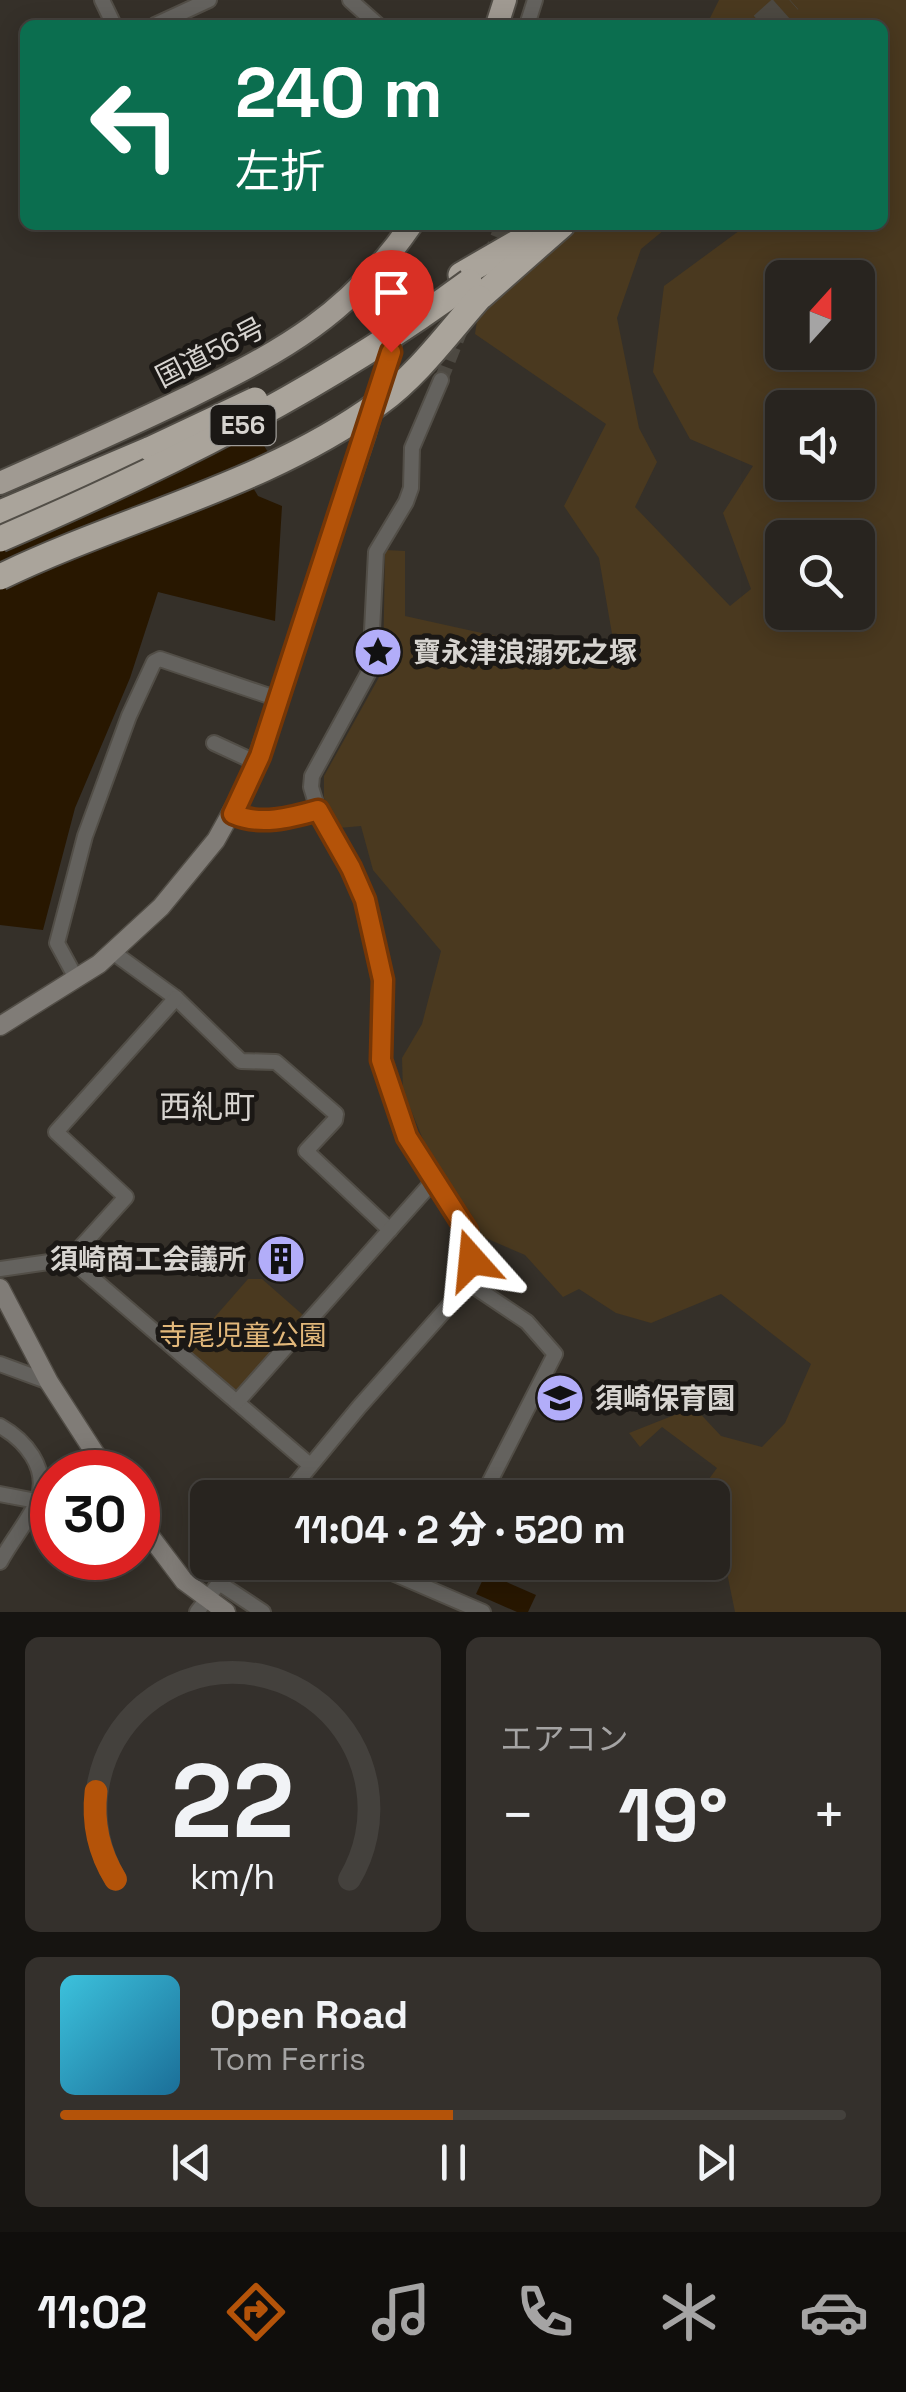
<!DOCTYPE html>
<html lang="ja">
<meta charset="utf-8">
<style>
body{margin:0;font-family:"Space Grotesk","Noto Sans JP",sans-serif;background:#34302c;color:#f1f3f6;height:100vh;display:flex;flex-direction:column;font-size:38px;white-space:nowrap}
*{box-sizing:border-box;margin:0}
p{font-size:32px;color:#a5a4a4}
.icon{flex:none;width:55px;height:55px;fill:none;stroke:currentColor;stroke-width:2;stroke-linecap:round;stroke-linejoin:round}
.map{position:relative;height:1612px;overflow:hidden}
.drawer{display:flex;flex-direction:column;gap:25px;padding:25px;background:#161411;flex:1}
.drawer>*{flex:none}
.top-card{position:absolute;left:20px;top:20px;width:868px;height:210px;border-radius:15px;box-shadow:0 5px 25px #0003,0 0 0 2px #44413d;background:#0b6e4f;color:#fff;overflow:hidden}
.needle{width:65px;rotate:21deg}
.fabs{position:absolute;left:765px;top:260px;display:grid;gap:20px}
.fabs a{display:grid;place-items:center;width:110px;height:110px;border-radius:15px;background:#28241f;box-shadow:0 5px 25px #0003,0 0 0 2px #44413d;font-size:50px}
.speed{position:absolute;left:30px;top:1450px;display:flex;gap:20px;font-size:50px;font-weight:700;text-align:center}
.speed>*{display:grid;place-content:center;width:130px;height:130px;border-radius:50%;background:#28241f;box-shadow:0 5px 25px #0003,0 0 0 2px #44413d;line-height:1}
.speed .limit{border:15px solid #d22;background:#fff;color:#111}
.pin{position:absolute;display:grid;place-items:center;width:85px;height:85px;color:#fff;margin:-102px -42px;border-radius:50% 50% 50% 0;rotate:-45deg;box-shadow:0 0 10px #0007}
.pin .icon{rotate:45deg}
.me{position:absolute;width:110px;margin:-55px;rotate:342deg;stroke-linejoin:round;filter:drop-shadow(0 0 8px #0008)}
.turn{display:flex;align-items:center;gap:35px;height:210px;padding:0 50px;font-size:45px}
.turn .icon{width:130px;height:130px;stroke-width:2.5}
.turn b{display:block;font-size:70px;line-height:85px}
.big{font-size:75px;font-weight:800;line-height:1.1}
.drawer .card{flex:1;display:flex;flex-direction:column;justify-content:center;gap:15px;min-width:0;padding:0 35px;border-radius:15px;background:#34302c}
.drawer .dial{align-items:center;gap:0}
.dial svg{height:260px;overflow:visible;fill:none;stroke:#44413d;stroke-width:7;stroke-linecap:round;text-anchor:middle}
.dial text{fill:#f1f3f6;stroke:none}
.song{display:flex;align-items:center;gap:30px}
.cover{width:120px;height:120px;border-radius:15px;background:linear-gradient(135deg,hsl(190 70% 55%),hsl(200 70% 35%))}
.played{height:10px;border-radius:5px;background:linear-gradient(90deg,#b45309 50%,#44413d 50%)}
.keys{display:flex;justify-content:space-around;direction:ltr}
.heat{display:flex;justify-content:space-between;align-items:center;font-size:55px;direction:ltr}
.drawer .tiles{flex:1;display:grid;gap:25px;grid-template-columns:1fr 1fr}
.card:last-child{grid-column:span 2}
.trip{position:absolute;left:190px;top:1480px;width:540px;height:100px;border-radius:15px;background:#28241f;box-shadow:0 5px 25px #0003,0 0 0 2px #44413d;font-weight:800;line-height:100px;text-align:center}
.tab-bar{display:flex;height:160px;justify-content:space-around;align-items:center;background:#100e0c;color:#a5a4a4}
.tab-bar .icon{width:70px;height:70px}
.tab-bar .selected{color:#b45309}
.tab-bar b{font-size:45px;color:#f1f3f6}
.map>svg:first-child{display:block}
</style>
<div class="map">
<svg width="906" height="1612" viewBox="0 0 906 1612">
<rect width="100%" height="100%" fill="#353029"/>
<g fill="#4a391f" fill-rule="evenodd">
<path d="M719 0H906V1612H735L726 1568 713 1537 712 1498 696 1497 717 1468 662 1427 640 1447 629 1433 677 1414 692 1405 721 1436 762 1447 785 1423 811 1364 721 1294 651 1323 616 1313 579 1289 563 1297 525 1255 483 1237 471 1214 432 1161 403 1091 402 1058 422 1024 441 951 373 870 361 826 339 828 324 798V776L383 670 385 550 405 551V616L617 663 599 558 564 506 606 424 475 334 478 314 577 225H670L641 249 617 318 639 428 657 462 635 507 730 606 751 589 723 513 753 466 690 439 653 372 664 286 747 225H882V25H749L709 20ZM782 278H858V352H782ZM782 408H858V482H782ZM782 538H858V612H782Z"/>
<path d="M248 1279H262L303 1315 241 1389H233L186 1350Z"/>
</g>
<g fill="#281700">
<path d="M234 395 269 454 252 486 258 496 282 506 275 621 158 592 130 678 75 808 43 930 0 925V510Z"/>
<path d="M486 1573 536 1595 528 1612H517L476 1594Z"/>
</g>
<g fill="none" stroke-linecap="round" stroke-linejoin="round">
<g stroke="#4d4942" stroke-width="14" stroke-dasharray="14 7" stroke-linecap="butt">
<path d="M474 296 502 225"/>
<path d="M441 380 461 330"/>
</g>
<path stroke="#4d4942" stroke-width="25" stroke-dasharray="25 12" stroke-linecap="butt" d="M762 25 790 0"/>
<g stroke="#524e47" stroke-width="18">
<g id="minor">
<path d="M102 0 114 25"/>
<path d="M350 0 378 25"/>
<path d="M155 25 209 0"/>
<path d="M527 25 535 0"/>
<path d="M214 743 257 763"/>
<path d="M233 814C261 826 290 818 318 810"/>
<path d="M114 953 176 998 241 1061 276 1062 336 1114 335 1120 306 1151 390 1230"/>
<path d="M76 978 57 943 85 836 129 716 154 662 160 659 278 699"/>
<path d="M70 1259 310 1465"/>
<path d="M0 1269 70 1259 126 1197 56 1132 176 998"/>
<path d="M469 1283 527 1322 555 1354 484 1493"/>
<path d="M0 1364 49 1382"/>
<path d="M237 1402 435 1179"/>
<path d="M0 1426C25 1440 49 1468 38 1499 31 1517 10 1543 0 1562"/>
<path d="M0 1494 52 1504"/>
<path d="M284 1498 359 1407 469 1283 472 1260 467 1231 407 1137 381 1061 383 980 373 933 365 900 351 868 318 810 311 787 312 776 370 670 376 552 406 502 411 488 412 448 441 380"/>
<path d="M367 1562 483 1612"/>
<path d="M219 1583 263 1612"/>
<path d="M197 1612 235 1562"/>
</g>
</g>
<g stroke="#524e47" stroke-width="21">
<g id="secondary">
<path d="M0 1026 99 964 161 907 216 840 251 777 366 436 395 335 387 313 361 288"/>
<path d="M0 1288 49 1382 107 1472"/>
<path d="M138 1520 184 1581 226 1612"/>
</g>
</g>
<g stroke="#524e47" stroke-width="26">
<g id="trunk">
<path d="M497 25 505 0"/>
<path d="M0 483C64 455 127 427 189 397 284 350 349 315 411 225"/>
</g>
</g>
<g stroke="#524e47" stroke-width="29">
<g id="motorway">
<path d="M461 275 532 234"/>
<path d="M479 298 562 225"/>
<path d="M0 513 151 449"/>
</g>
</g>
<use href="#minor" stroke="#64625e" stroke-width="14"/>
<use href="#secondary" stroke="#807c77" stroke-width="18"/>
<use href="#trunk" stroke="#a09a92" stroke-width="22"/>
<use href="#motorway" stroke="#aaa49b" stroke-width="25"/>
<g stroke="#524e47" stroke-width="29" stroke-linecap="butt">
<g id="motorway-bridge">
<path d="M151 449 255 400"/>
<path d="M0 539C165 468 324 389 469 282"/>
<path d="M0 577C124 517 267 485 379 403 418 375 448 333 479 298"/>
</g>
</g>
<use href="#motorway-bridge" stroke="#aaa49b" stroke-width="25"/>
</g>
<g fill="none" stroke-linecap="round" stroke-linejoin="round">
<g stroke="#753606" stroke-width="25">
<path id="route" d="M391 352 260 756 233 814C260 826 290 818 318 810L351 868 365 900 383 980 381 1060 407 1137 467 1231 472 1260"/>
</g>
<use href="#route" stroke="#b45309" stroke-width="18"/>
</g>
<defs>
<g id="sight-disc" transform="scale(2.5)"><circle r="9.5" fill="#b2adf9" stroke="#1b1815"/><path d="M0-6L1.8-2.2L6-1.7L2.9 1.2L3.7 5.4L0 3.3L-3.7 5.4L-2.9 1.2L-6-1.7L-1.8-2.2Z" fill="#111"/></g>
<g id="building-disc" transform="scale(2.5)"><circle r="9.5" fill="#b2adf9" stroke="#1b1815"/><path d="M-4-6H4V6H1V3H-1V6H-4ZM-2.5-4.3h1.7v1.8h-1.7ZM.8-4.3h1.7v1.8H.8ZM-2.5-1h1.7V.8h-1.7ZM.8-1h1.7V.8H.8Z" fill="#111"/></g>
<g id="school-disc" transform="scale(2.5)"><circle r="9.5" fill="#b2adf9" stroke="#1b1815"/><path d="M0-5L7-2L0 1L-7-2ZM-4 1L0 2.5L4 1V4Q0 6-4 4Z" fill="#111"/></g>
</defs>
<g fill-rule="evenodd">
<use href="#sight-disc" x="378" y="652"/>
<use href="#building-disc" x="281" y="1259"/>
<use href="#school-disc" x="560" y="1398"/>
</g>
<g text-anchor="middle" dominant-baseline="central" stroke-width="10" stroke-linejoin="round" paint-order="stroke">
<rect fill="#1b1815" stroke="#9f9c98" stroke-width="2.5" x="210.5" y="405" width="65" height="40" rx="8"/>
<g font-size="25" font-weight="bold" fill="#d7d4d0">
<text x="243" y="425">E56</text>
</g>
<g font-size="28" fill="#d7d4d0" stroke="#1b1815">
<text transform="translate(210 352) rotate(-27)">国道56号</text>
</g>
<g font-size="28" font-weight="bold" fill="#d7d4d0" stroke="#1b1815" text-anchor="start">
<text x="413" y="652">寶永津浪溺死之塚</text>
<text x="246" y="1259" text-anchor="end">須崎商工会議所</text>
<text x="595" y="1398">須崎保育園</text>
</g>
<g font-size="28" fill="#e1b77a" stroke="#1b1815">
<text x="243" y="1335">寺尾児童公園</text>
</g>
<g font-size="32" fill="#d7d4d0" stroke="#1b1815">
<text x="207" y="1107">西糺町</text>
</g>
</g>
</svg>
<div class="fabs">
<a><svg class="needle" viewBox="-14 -14 28 28"><path d="M0-13l5 13h-10z" fill="#e53935"/><path d="M0 13l5-13h-10z" fill="#a5a4a4"/></svg></a>
<a><svg class="icon" aria-label="sound" viewBox="0 0 24 24"><path d="M4 9h4l5-4v14l-5-4H4zM17 9q2 3 0 6"/></svg></a>
<a><svg class="icon" aria-label="search" viewBox="0 0 24 24"><circle cx="10" cy="10" r="6"/><path d="M15 15l6 6"/></svg></a>
</div>
<div class="speed"><div class="limit">30</div></div>
<div class="pin" style="left:391px;top:352px;background:#d93025"><svg class="icon" aria-label="arrive" viewBox="0 0 24 24"><path d="M6 21V4h12l-3 4 3 4H6"/></svg></div>
<svg class="me" style="left:472px;top:1260px" viewBox="-20 -20 40 40"><path d="M0-17L14 15 0 8-14 15z" fill="#b45309" stroke="#fff" stroke-width="4"/></svg>
<div class="trip">11:04 · 2 分 · 520 m</div>
<div class="top-card">
<div class="turn"><svg class="icon" aria-label="left" viewBox="0 0 24 24"><path d="M17 20v-9H6M10 6l-5 5 5 5"/></svg><div><b>240 m</b>左折</div></div>
</div>
</div>
<section class="drawer">
<div class="tiles">
<div class="card dial"><svg viewBox="0 0 100 80">
<path d="M14 69A42 42 0 1 1 86 69"/>
<path d="M14 69A42 42 0 0 1 8 42" stroke="#b45309"/>
<text x="50" y="56" font-size="32" font-weight="700">22</text>
<text x="50" y="72" font-size="11">km/h</text>
</svg></div>
<div class="card"><p>エアコン</p>
<div class="heat"><a>−</a><b class="big">19°</b><a>+</a></div>
</div>
<div class="card">
<div class="song"><i class="cover"></i><div><b>Open Road</b><p>Tom Ferris</p></div></div>
<div class="played"></div>
<div class="keys"><svg class="icon" aria-label="previous" viewBox="0 0 24 24"><path d="M18 5L8 12l10 7zM5 5v14"/></svg><svg class="icon" aria-label="pause" viewBox="0 0 24 24"><path d="M8 5v14M16 5v14"/></svg><svg class="icon" aria-label="next" viewBox="0 0 24 24"><path d="M6 5l10 7-10 7zM19 5v14"/></svg></div>
</div>
</div>
</section>
<nav class="tab-bar">
<b>11:02</b>
<svg class="icon selected" aria-label="directions" viewBox="0 0 24 24"><path d="M12 3l9 9-9 9-9-9zM9 14v-3h6M13 9l2 2-2 2"/></svg>
<svg class="icon" aria-label="music" viewBox="0 0 24 24"><path d="M9 18V5l10-2v13"/><circle cx="6" cy="18" r="3"/><circle cx="16" cy="16" r="3"/></svg>
<svg class="icon" aria-label="phone" viewBox="0 0 24 24"><path d="M5 4h4l2 5-3 2q2 4 5 5l2-3 5 2v4C11 20 4 13 5 4z"/></svg>
<svg class="icon" aria-label="climate" viewBox="0 0 24 24"><path d="M12 3v18M4 7l16 10M4 17L20 7"/></svg>
<svg class="icon" aria-label="car" viewBox="0 0 24 24"><path d="M5 17H2v-5l4-1 3-4h7l3 4 3 1v5h-3M9 17h6M6 11h13"/><circle cx="7" cy="17" r="2"/><circle cx="17" cy="17" r="2"/></svg>
</nav>
